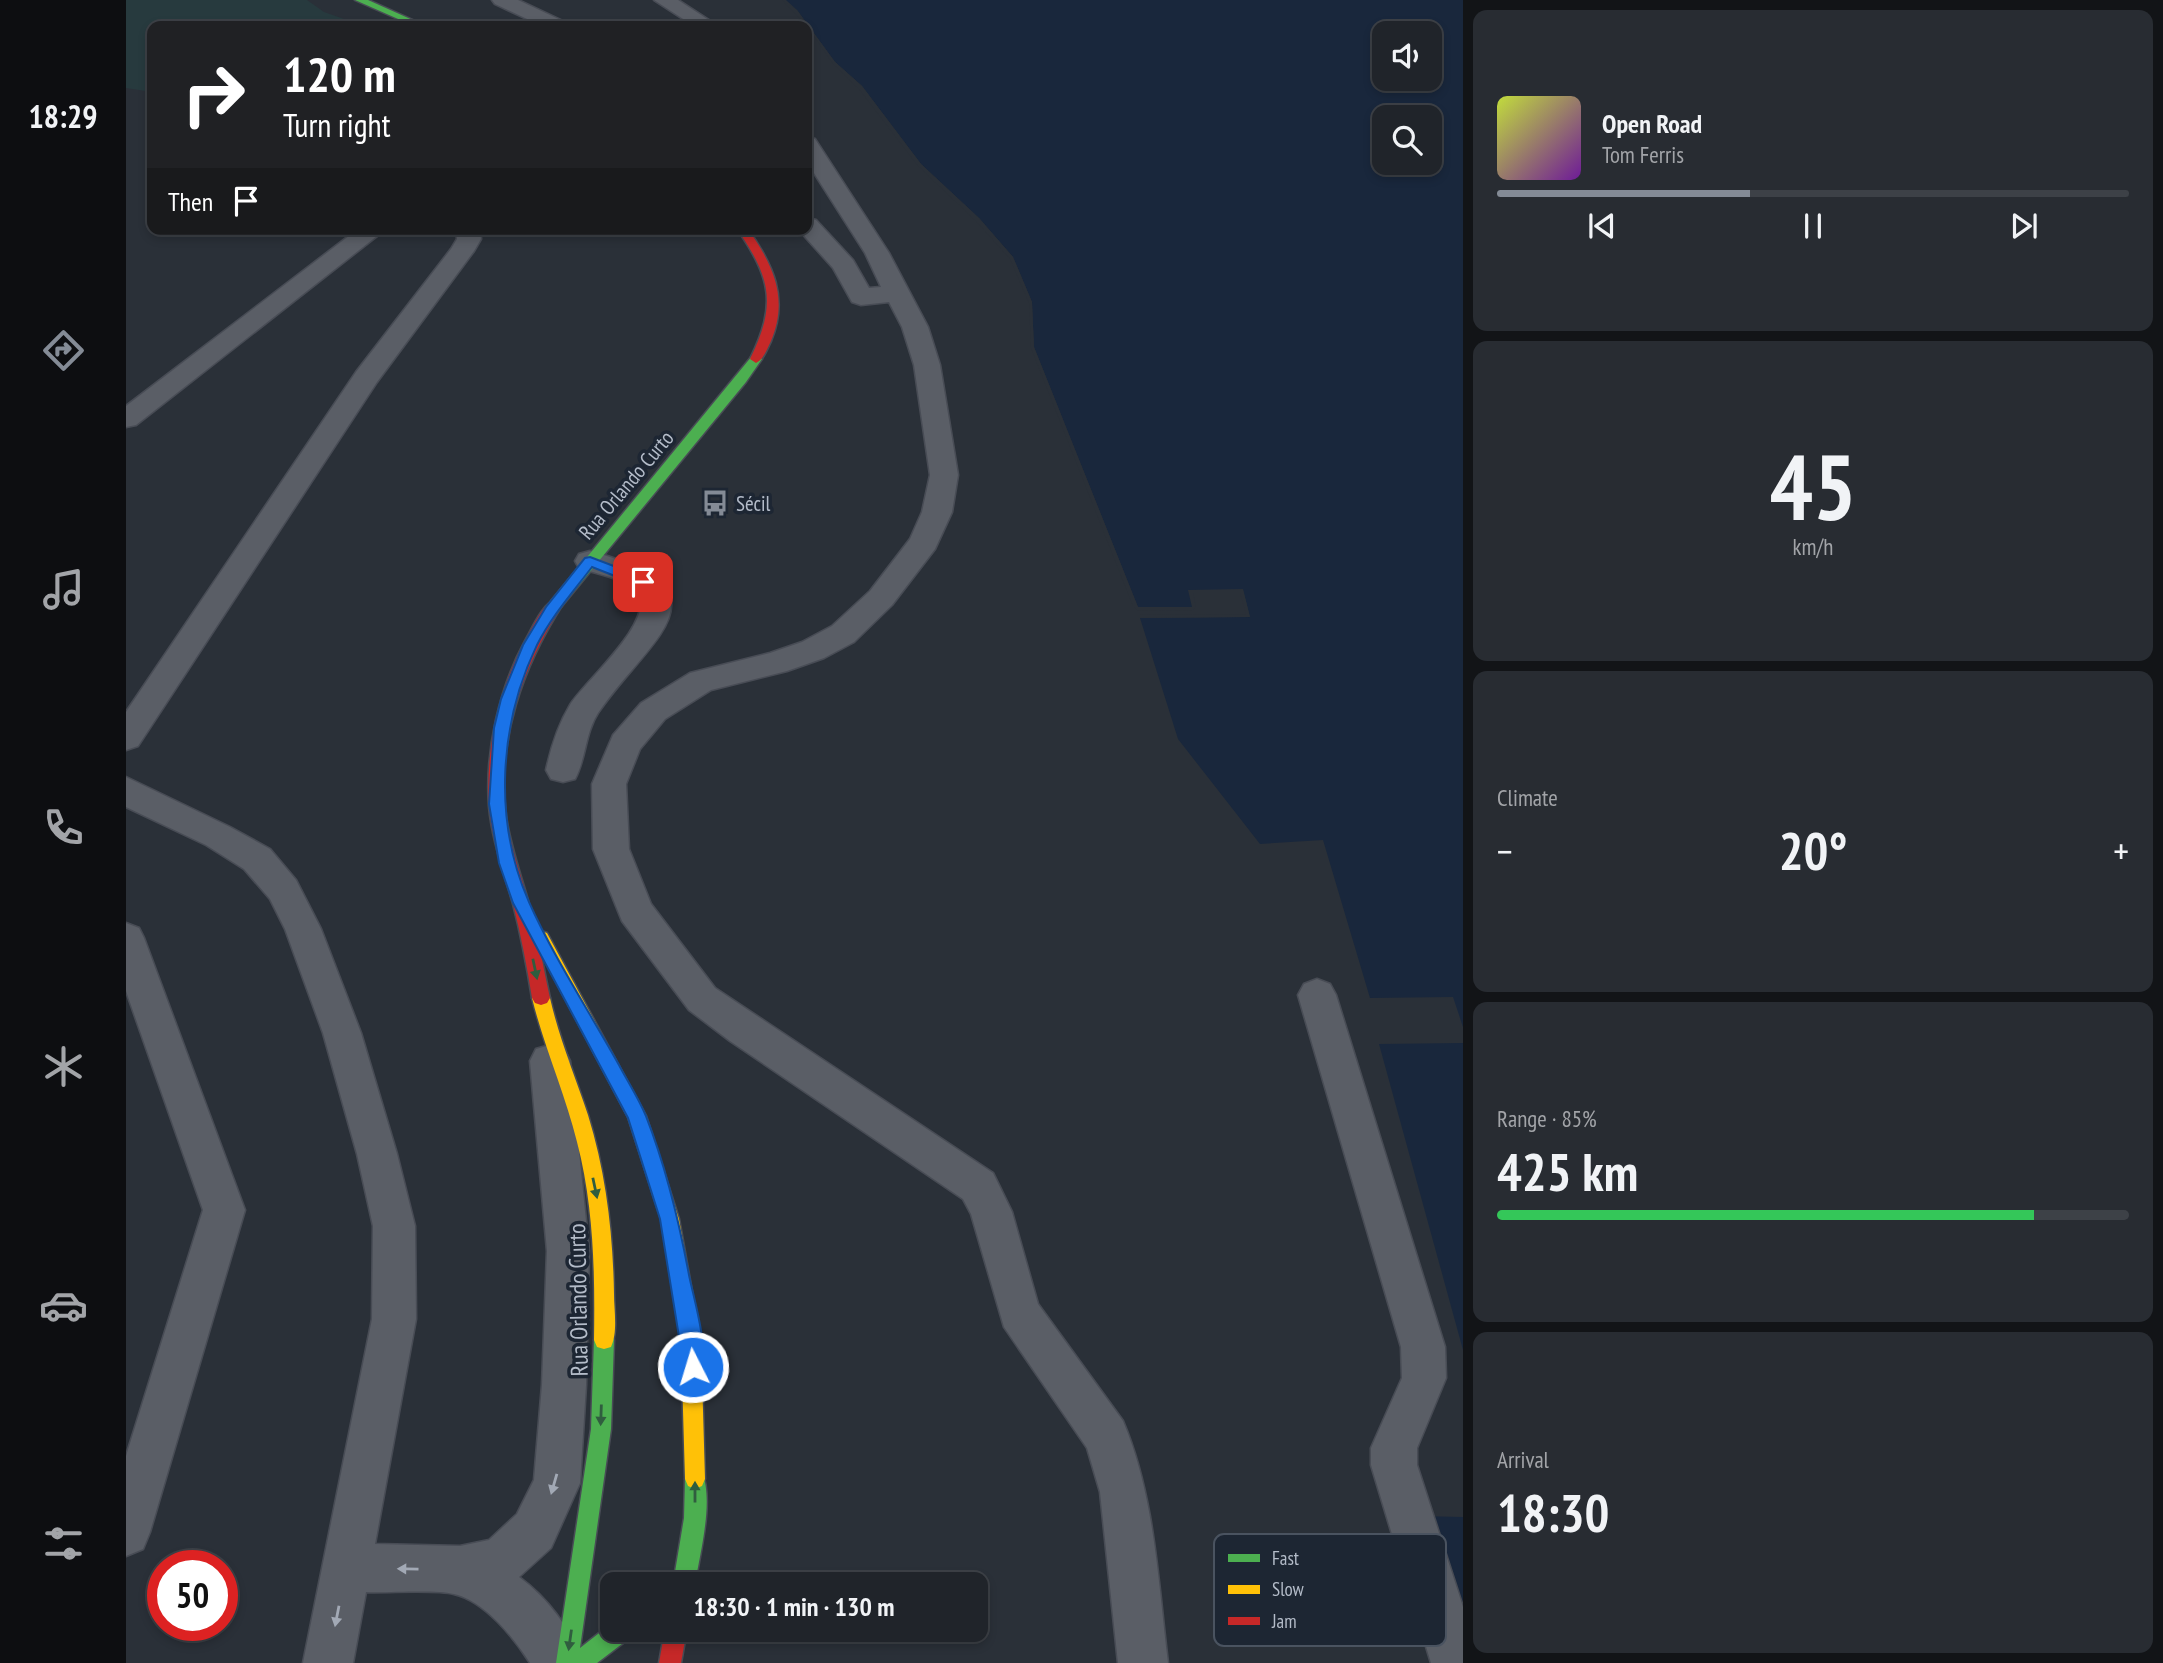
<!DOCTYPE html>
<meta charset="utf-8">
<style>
body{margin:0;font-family:"PT Sans Narrow",sans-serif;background:#282c32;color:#f1f3f6;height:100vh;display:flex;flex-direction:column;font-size:26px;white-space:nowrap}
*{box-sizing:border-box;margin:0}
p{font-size:23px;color:#a2a4a8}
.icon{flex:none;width:38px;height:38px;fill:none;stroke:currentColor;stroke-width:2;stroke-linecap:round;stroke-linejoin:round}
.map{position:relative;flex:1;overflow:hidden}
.panel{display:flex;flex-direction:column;gap:10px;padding:10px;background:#121417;width:700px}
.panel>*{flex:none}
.guide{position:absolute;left:21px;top:21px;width:665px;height:214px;border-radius:14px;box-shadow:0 4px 10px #0003,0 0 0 2px #3d4147;background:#202124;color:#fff;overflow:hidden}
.buttons{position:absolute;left:1246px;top:21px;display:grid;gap:14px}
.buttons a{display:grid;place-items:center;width:70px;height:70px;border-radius:14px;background:#20242a;box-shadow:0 4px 10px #0003,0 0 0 2px #3d4147;font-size:35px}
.speed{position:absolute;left:21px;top:1550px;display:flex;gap:14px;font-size:35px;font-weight:700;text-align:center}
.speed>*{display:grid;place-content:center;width:91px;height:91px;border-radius:50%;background:#20242a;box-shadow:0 4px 10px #0003,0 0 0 2px #3d4147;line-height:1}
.speed .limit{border:10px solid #d22;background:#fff;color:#111}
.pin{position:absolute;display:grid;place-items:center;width:60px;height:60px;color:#fff;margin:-30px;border-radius:14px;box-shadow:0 4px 10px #0006}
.me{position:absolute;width:77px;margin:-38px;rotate:355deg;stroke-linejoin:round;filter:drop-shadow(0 0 5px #0008)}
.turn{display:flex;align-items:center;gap:24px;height:147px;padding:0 21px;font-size:32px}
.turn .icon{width:91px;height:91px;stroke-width:2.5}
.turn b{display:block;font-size:49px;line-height:60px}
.then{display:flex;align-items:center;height:66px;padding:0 21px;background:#0003;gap:14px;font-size:26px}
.big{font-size:52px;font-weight:600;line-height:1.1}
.panel .card{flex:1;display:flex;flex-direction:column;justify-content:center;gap:10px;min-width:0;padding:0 24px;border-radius:14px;background:#282c32}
.panel .dial{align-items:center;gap:0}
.dial b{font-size:91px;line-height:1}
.song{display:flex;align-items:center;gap:21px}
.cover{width:84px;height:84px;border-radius:10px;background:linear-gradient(135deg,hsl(70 70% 55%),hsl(280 70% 35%))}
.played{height:7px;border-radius:4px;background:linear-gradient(90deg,#848b96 40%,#3d4147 40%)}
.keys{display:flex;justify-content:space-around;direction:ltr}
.heat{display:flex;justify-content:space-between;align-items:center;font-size:38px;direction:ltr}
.charge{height:10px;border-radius:5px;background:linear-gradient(90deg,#34c759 85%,#3d4147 0)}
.trip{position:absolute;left:474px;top:1572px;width:388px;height:70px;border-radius:14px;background:#20242a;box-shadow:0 4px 10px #0003,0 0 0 2px #3d4147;font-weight:600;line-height:70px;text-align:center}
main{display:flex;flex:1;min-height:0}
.tab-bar{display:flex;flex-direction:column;width:126px;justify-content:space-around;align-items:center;background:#0d0e11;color:#a2a4a8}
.tab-bar .icon{width:49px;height:49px}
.tab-bar .current{color:#848b96}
.tab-bar b{font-size:32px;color:#f1f3f6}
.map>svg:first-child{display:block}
</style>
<main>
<nav class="tab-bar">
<b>18:29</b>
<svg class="icon current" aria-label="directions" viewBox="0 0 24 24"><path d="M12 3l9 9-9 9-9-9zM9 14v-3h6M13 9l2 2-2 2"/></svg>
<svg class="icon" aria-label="music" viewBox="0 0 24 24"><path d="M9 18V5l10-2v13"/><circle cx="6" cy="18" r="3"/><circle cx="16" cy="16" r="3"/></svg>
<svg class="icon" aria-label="phone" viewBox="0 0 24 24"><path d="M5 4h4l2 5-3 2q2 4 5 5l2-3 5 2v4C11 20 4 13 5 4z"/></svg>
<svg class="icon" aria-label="climate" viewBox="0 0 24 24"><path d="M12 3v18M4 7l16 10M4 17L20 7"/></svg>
<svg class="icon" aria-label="car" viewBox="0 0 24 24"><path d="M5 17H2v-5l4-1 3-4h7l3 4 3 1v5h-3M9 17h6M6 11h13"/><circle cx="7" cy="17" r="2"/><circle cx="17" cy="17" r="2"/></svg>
<svg class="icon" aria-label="filters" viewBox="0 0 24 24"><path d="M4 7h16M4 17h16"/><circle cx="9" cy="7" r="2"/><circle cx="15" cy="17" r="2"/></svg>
</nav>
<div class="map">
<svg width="1337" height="1663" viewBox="0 0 1337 1663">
<rect width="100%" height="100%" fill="#2a3038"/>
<path fill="#273a3e" d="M0 0H181L198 12 238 26H26V92L0 88Z"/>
<g fill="#19273c" fill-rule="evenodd">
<path d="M660 0H1337V1027L1327 997 1244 998 1197 840 1134 844 1052 739 1014 618 1124 617 1117 590H1063L1067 607H1012L908 347 906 302 887 257 853 218 795 164 736 86 709 62 671 10ZM1258 33H1304V79H1258ZM1258 117H1304V163H1258Z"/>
<path d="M1337 1043V1350L1253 1044Z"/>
<path d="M1291 1516 1337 1517V1617Z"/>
</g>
<path fill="#2a3038" d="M656 0 671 10 709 62 736 86 795 164 853 218 887 257 906 302 908 347 1012 607H1066L1062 590 1117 589 1124 617 1014 618 1013 615 1120 614 1114 593H1067L1070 607 1067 610 1012 611 1007 606 905 348 903 303 884 259 850 221 792 166 733 89 707 64 681 26Z"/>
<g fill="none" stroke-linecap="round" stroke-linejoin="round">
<g stroke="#484c55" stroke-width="3">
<g id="lane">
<path d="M366 0H392L439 22 442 26H416L369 4Z"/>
<path d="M528 0H552L592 26H568Z"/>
<path d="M681 137 689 139 763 253 802 327 814 365 832 475 826 512 809 549 766 605 728 642 698 658 661 671 585 690 539 719 514 749 500 784 503 849 525 904 589 988 867 1173 886 1212 912 1304 997 1421C1029 1497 1032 1582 1042 1663H992L974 1492 961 1448 878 1327 845 1214 837 1199 604 1041 563 1010 496 921 467 849 466 784 487 735 515 703 564 673 644 653 676 642 706 626 744 591 784 539 796 512 804 475 788 365 776 327 763 302 735 305 726 302 707 268 672 229H681V218L690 220 727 260 743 288 755 287 739 253 681 162Z"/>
<path d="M232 229H260L10 425 0 427V406Z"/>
<path d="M330 229H354L355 239 348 251 251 382 12 746 0 750V712L230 372 325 249 331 239Z"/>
<path d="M464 551C612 591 522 639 472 713 459 733 460 759 449 779L437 782 425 779 420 770C425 747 432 725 444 705 458 682 529 622 512 594 501 578 470 574 453 568L449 561 453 554Z"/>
<path d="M0 777 104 827 144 849 170 880 195 929 235 1033 271 1154 289 1226 290 1319 249 1544 334 1546 363 1540 391 1514 408 1480 416 1385 421 1251 404 1061 410 1049 424 1045 438 1049 444 1061 463 1251 460 1385 454 1483 425 1548 393 1577C423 1599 444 1629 458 1663H404C388 1638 359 1601 328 1594 308 1589 263 1593 240 1592L227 1663H177L246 1319 247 1226 231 1154 197 1033 159 929 144 899 118 869 80 845 0 807Z"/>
<path d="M0 923 13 928 18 938 119 1210 24 1532 17 1549 0 1556V1456L77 1210 0 991Z"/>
<path d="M1191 979 1204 984 1210 995 1319 1347 1320 1378 1291 1448V1465L1337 1607V1663H1305L1245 1465V1448L1276 1378 1275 1347 1172 995 1178 984Z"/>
</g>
</g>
<g stroke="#484c55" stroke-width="3">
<g id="fast">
<path d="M229 0H242L300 26H288Z"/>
<path d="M630 355 636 359 620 382 435 607H425L423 604 425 601 626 356Z"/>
<path d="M478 1331 485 1333 488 1340 485 1429 454 1648 486 1623V1629H508L505 1637 471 1663H430L465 1429 468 1340 471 1333Z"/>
<path d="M569 1469 576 1472C588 1501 574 1553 569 1584H547L558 1518 559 1479 562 1472Z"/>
</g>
</g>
<g stroke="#484c55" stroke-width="3">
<g id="slow">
<path d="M415 931 421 933 520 1116 553 1219 575 1342 579 1479 576 1486 569 1489 562 1486 559 1479 555 1342 535 1219 502 1117 407 938 409 933Z"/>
<path d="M415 991 421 993 424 998C433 1038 449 1076 462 1115 480 1173 487 1233 488 1294 488 1310 492 1332 485 1347L478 1349 471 1347 468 1340C469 1274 468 1207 451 1142 439 1093 418 1047 406 998L409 993Z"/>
</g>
</g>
<g stroke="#484c55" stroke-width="3">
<g id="jam">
<path d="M611 229H622C647 265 663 298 645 341 641 349 638 359 630 363L624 359C651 304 645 278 611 229Z"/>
<path d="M430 599 437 604C397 666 370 740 380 816 384 846 395 875 403 904 412 935 417 967 424 998L421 1003 415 1005 409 1003 406 998C401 967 395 935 387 904 378 872 366 840 363 806 359 751 373 689 399 641 406 629 416 604 430 599Z"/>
<path d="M539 1629H561L555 1663H533Z"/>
</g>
</g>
<use href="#lane" fill="#5a5e66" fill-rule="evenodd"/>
<use href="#fast" fill="#4caf50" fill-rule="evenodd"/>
<use href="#slow" fill="#ffc107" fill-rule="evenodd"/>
<use href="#jam" fill="#c62828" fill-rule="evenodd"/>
</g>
<defs><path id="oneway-solid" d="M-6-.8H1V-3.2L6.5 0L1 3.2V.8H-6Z" transform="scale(1.75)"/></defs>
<g fill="#305d3f">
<use href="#oneway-solid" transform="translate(409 969) rotate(78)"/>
<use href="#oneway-solid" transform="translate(469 1188) rotate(78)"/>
<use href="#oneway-solid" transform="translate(475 1415) rotate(92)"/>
<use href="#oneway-solid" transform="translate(569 1492) rotate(-90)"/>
<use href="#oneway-solid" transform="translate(444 1640) rotate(98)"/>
</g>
<g fill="#a2a9b5">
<use href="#oneway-solid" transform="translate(428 1484) rotate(106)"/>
<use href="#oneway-solid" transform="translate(282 1569) rotate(-179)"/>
<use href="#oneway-solid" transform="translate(211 1616) rotate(101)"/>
</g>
<path fill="#1a73e8" stroke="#114b97" stroke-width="2" d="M464 557 522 579 524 582 517 587 466 567C447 592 425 617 411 645 373 724 367 821 403 902 427 956 464 1013 493 1065 502 1082 513 1099 520 1116 540 1167 553 1221 563 1275 568 1300 584 1351 574 1374L567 1377 559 1374 534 1219 502 1118 387 903 373 863 363 804 368 728 375 699 397 645 420 607 459 558Z"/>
<defs>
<g id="bus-bare" transform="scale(2.1)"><path d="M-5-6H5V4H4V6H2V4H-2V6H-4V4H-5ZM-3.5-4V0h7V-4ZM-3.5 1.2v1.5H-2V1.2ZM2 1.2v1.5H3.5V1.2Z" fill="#848b96" stroke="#1d2633" stroke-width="2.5" paint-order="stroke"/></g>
</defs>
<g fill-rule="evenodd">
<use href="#bus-bare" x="589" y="503"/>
</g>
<g text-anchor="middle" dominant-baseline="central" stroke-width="7" stroke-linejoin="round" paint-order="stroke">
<g font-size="21" fill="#b4bcc9" stroke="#1d2633">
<text transform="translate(500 485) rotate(-50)">Rua Orlando Curto</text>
</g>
<g font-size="21" fill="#b4bcc9" stroke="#1d2633" text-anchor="start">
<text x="610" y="503">Sécil</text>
</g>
<g font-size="24" fill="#b4bcc9" stroke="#1d2633">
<text transform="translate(452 1300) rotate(-91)">Rua Orlando Curto</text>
</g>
</g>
<rect x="1088" y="1534" width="232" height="112" rx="10" fill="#1d2633" stroke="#4a5360" stroke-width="2"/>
<rect x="1102" y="1554" width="32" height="8" fill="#4caf50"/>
<rect x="1102" y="1585" width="32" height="9" fill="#ffc107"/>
<rect x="1102" y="1617" width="32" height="8" fill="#c62828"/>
<g font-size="19" fill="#b4bcc9">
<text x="1146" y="1565">Fast</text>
<text x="1146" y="1596">Slow</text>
<text x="1146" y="1628">Jam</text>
</g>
</svg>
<div class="buttons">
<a><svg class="icon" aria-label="sound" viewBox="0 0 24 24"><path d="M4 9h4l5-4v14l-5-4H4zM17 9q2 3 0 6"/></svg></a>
<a><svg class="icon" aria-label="search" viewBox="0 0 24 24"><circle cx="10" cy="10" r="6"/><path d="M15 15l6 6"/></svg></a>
</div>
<div class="speed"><div class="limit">50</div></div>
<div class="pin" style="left:517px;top:582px;background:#d93025"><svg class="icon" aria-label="arrive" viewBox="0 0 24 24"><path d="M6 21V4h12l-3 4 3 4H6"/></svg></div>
<svg class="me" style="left:567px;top:1367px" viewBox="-20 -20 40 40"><circle r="17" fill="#1a73e8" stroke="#fff" stroke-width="3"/><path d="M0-11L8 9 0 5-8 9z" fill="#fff"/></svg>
<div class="trip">18:30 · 1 min · 130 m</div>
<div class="guide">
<div class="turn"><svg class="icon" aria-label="right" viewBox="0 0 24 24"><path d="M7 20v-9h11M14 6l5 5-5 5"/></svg><div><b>120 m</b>Turn right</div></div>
<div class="then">Then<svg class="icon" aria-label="arrive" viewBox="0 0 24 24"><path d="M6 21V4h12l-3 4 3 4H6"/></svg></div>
</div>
</div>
<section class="panel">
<div class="card">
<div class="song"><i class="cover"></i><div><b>Open Road</b><p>Tom Ferris</p></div></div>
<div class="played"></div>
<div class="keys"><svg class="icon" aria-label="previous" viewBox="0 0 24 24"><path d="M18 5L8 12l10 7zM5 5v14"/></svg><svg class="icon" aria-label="pause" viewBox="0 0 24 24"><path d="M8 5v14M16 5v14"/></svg><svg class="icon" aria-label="next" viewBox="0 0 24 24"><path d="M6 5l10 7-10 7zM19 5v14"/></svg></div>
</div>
<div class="card dial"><b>45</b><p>km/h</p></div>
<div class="card"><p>Climate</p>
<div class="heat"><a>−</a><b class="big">20°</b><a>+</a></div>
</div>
<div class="card"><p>Range · 85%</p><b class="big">425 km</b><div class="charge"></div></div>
<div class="card"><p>Arrival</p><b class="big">18:30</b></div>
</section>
</main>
